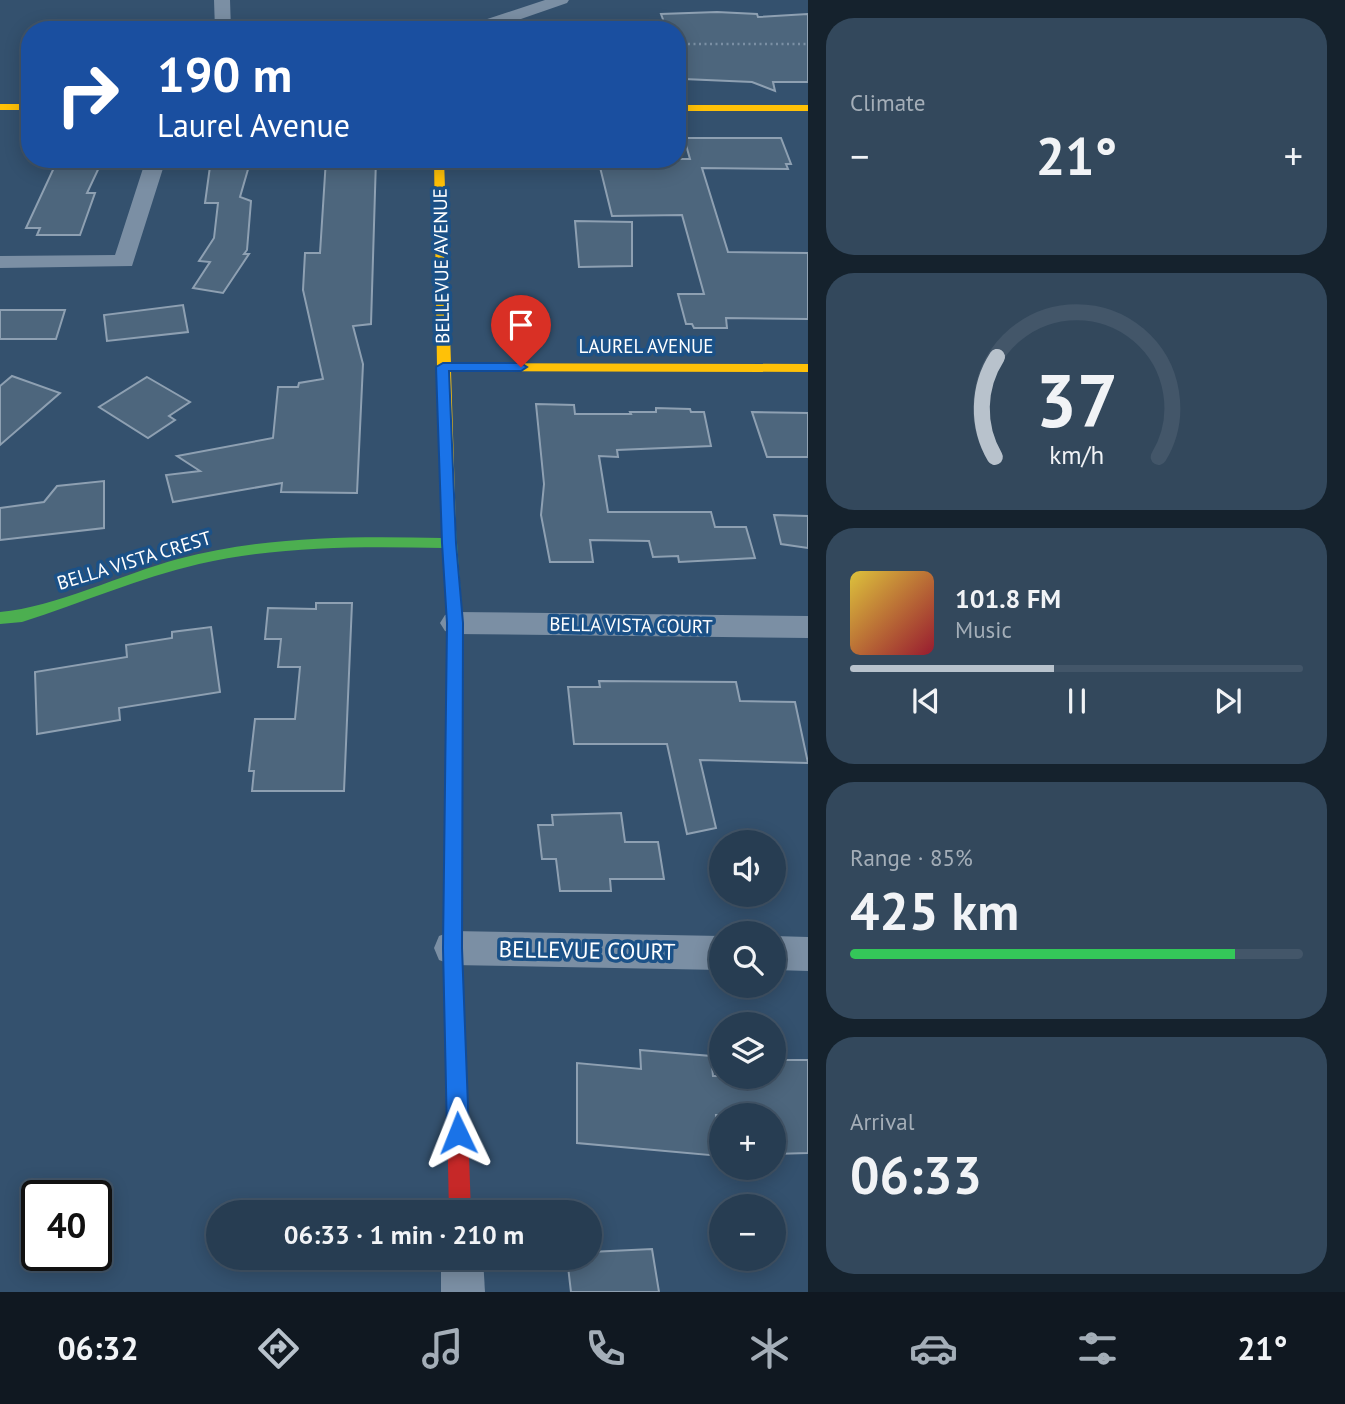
<!DOCTYPE html>
<meta charset="utf-8">
<style>
body{margin:0;font-family:"PT Sans",sans-serif;background:#33485c;color:#f1f3f6;height:100vh;display:flex;flex-direction:column;font-size:26px;white-space:nowrap}
*{box-sizing:border-box;margin:0}
p{font-size:23px;color:#a4aeb8}
.icon{flex:none;width:38px;height:38px;fill:none;stroke:currentColor;stroke-width:2;stroke-linecap:round;stroke-linejoin:round}
.map{position:relative;flex:1;overflow:hidden}
.panel{display:flex;flex-direction:column;gap:18px;padding:18px;background:#15222d;width:537px}
.panel>*{flex:none}
.banner{position:absolute;left:21px;top:21px;width:665px;height:147px;border-radius:28px;box-shadow:0 4px 18px #0003,0 0 0 2px #435669;background:#1a4fa0;color:#fff;overflow:hidden}
.controls{position:absolute;left:709px;top:830px;display:grid;gap:14px}
.controls a{display:grid;place-items:center;width:77px;height:77px;border-radius:50%;background:#273d52;box-shadow:0 4px 18px #0003,0 0 0 2px #435669;font-size:35px}
.speed{position:absolute;left:21px;top:1180px;display:flex;gap:14px;font-size:35px;font-weight:700;text-align:center}
.speed>*{display:grid;place-content:center;width:91px;height:91px;border-radius:50%;background:#273d52;box-shadow:0 4px 18px #0003,0 0 0 2px #435669;line-height:1}
.speed .limit{border:4px solid #111;border-radius:10px;background:#fff;color:#111}
.pin{position:absolute;display:grid;place-items:center;width:60px;height:60px;color:#fff;margin:-72px -30px;border-radius:50% 50% 50% 0;rotate:-45deg;box-shadow:0 0 7px #0007}
.pin .icon{rotate:45deg}
.me{position:absolute;width:77px;margin:-38px;rotate:358deg;stroke-linejoin:round;filter:drop-shadow(0 0 5px #0008)}
.turn{display:flex;align-items:center;gap:24px;height:147px;padding:0 21px;font-size:32px}
.turn .icon{width:91px;height:91px;stroke-width:2.5}
.turn b{display:block;font-size:49px;line-height:60px}
.big{font-size:52px;font-weight:700;line-height:1.1}
.panel .card{flex:1;display:flex;flex-direction:column;justify-content:center;gap:10px;min-width:0;padding:0 24px;border-radius:28px;background:#33485c}
.panel .dial{align-items:center;gap:0}
.dial svg{height:182px;overflow:visible;fill:none;stroke:#435669;stroke-width:7;stroke-linecap:round;text-anchor:middle}
.dial text{fill:#f1f3f6;stroke:none}
.song{display:flex;align-items:center;gap:21px}
.cover{width:84px;height:84px;border-radius:10px;background:linear-gradient(135deg,hsl(50 70% 55%),hsl(350 70% 35%))}
.played{height:7px;border-radius:4px;background:linear-gradient(90deg,#b8c2cc 45%,#435669 45%)}
.keys{display:flex;justify-content:space-around;direction:ltr}
.heat{display:flex;justify-content:space-between;align-items:center;font-size:38px;direction:ltr}
.charge{height:10px;border-radius:5px;background:linear-gradient(90deg,#34c759 85%,#435669 0)}
.trip{position:absolute;left:206px;top:1200px;width:396px;height:70px;border-radius:35px;background:#273d52;box-shadow:0 4px 18px #0003,0 0 0 2px #435669;font-weight:700;line-height:70px;text-align:center}
.tabs{display:flex;height:112px;justify-content:space-around;align-items:center;background:#101821;color:#a4aeb8}
.tabs .icon{width:49px;height:49px}
.tabs .selected{color:#b8c2cc}
.tabs b{font-size:32px;color:#f1f3f6}
main{display:flex;flex:1;min-height:0}
.map>svg:first-child{display:block}
</style>
<main>
<div class="map">
<svg width="808" height="1292" viewBox="0 0 808 1292">
<rect width="100%" height="100%" fill="#34516e"/>
<g fill="#4d667d" stroke="#8ea0b2" stroke-width="2">
<path d="M717 12 757 14 758 17 808 14V82H773L775 91 752 82 684 79 677 59V30H667L661 14Z"/>
<path d="M684 138H781L791 164H786L788 169 702 168 728 252 808 253V319L726 318 727 328H694L692 324H686L678 294H704L682 215 612 216 598 159H690Z"/>
<path d="M58 159H103L87 193H95L80 235H37L40 228H26Z"/>
<path d="M211 159H251L240 197 251 201 247 250 244 254H249L223 293 193 288 210 262 199 261 214 238 218 203H205Z"/>
<path d="M326 159H376L371 324 353 326 363 364 357 493 281 492 282 483 173 502 166 475 200 471 177 456 273 438 278 387H298L299 383 323 379 303 290 305 253H320Z"/>
<path d="M575 221 632 222V266L579 267Z"/>
<path d="M183 305 188 332 107 341 104 315Z"/>
<path d="M0 310H65L56 339H0Z"/>
<path d="M12 376 60 393 0 445V386Z"/>
<path d="M147 377 190 402 169 416 175 420 148 438 99 407Z"/>
<path d="M536 404 574 405 575 414H631L630 412H656V408L690 409 691 412H704L711 446 617 450 618 457 599 456 608 512H711L715 527H746L755 558 679 562 678 556 653 557 649 541 590 540 593 562H550L541 515 544 484Z"/>
<path d="M752 412 808 413V457H767Z"/>
<path d="M104 481V528L0 540V508L44 502 57 486Z"/>
<path d="M774 515 808 516V548L781 544Z"/>
<path d="M316 603H352L344 791H252L254 771H249L255 719H295L300 667H278L281 639H265L268 608 316 609Z"/>
<path d="M211 627 220 692 119 708 120 720 37 734 35 672 127 657 126 645 172 638V632Z"/>
<path d="M599 681 736 682 740 701 795 702 808 763 700 760 716 828 687 834 667 744H574L568 687H600Z"/>
<path d="M621 813 625 842H658L664 879H610L611 891H560L556 859H542L538 825H553L552 815Z"/>
<path d="M640 1050 711 1056 713 1076H774V1060H808V1153L774 1154V1115H716L720 1156 577 1143V1063L641 1069Z"/>
<path d="M652 1249 659 1292H571L567 1258H590V1252Z"/>
</g>
<g fill="none" stroke-linecap="round" stroke-linejoin="round">
<path stroke="#7b8fa4" stroke-width="2.5" stroke-dasharray="2 3.5" stroke-linecap="butt" d="M677 44H808"/>
<g fill="#7b8fa4" fill-rule="evenodd">
<path d="M214 0H230L231 30H215Z"/>
<path d="M545 0H569L567 3 489 30H464L466 26Z"/>
<path d="M146 159H166L132 266 0 268V256L115 255Z"/>
<path d="M455 612 808 616V638L455 634 445 631 440 623 445 615Z"/>
<path d="M452 931 721 936V970L452 965 439 960 434 948 439 936Z"/>
<path d="M774 936 808 937V971L774 970Z"/>
<path d="M441 1258H483L485 1292H441Z"/>
</g>
<path fill="#4caf50" fill-rule="evenodd" d="M449 524 456 529 463 623 461 922 459 928 452 931 445 928 443 922 447 623 443 548C361 546 279 546 199 564 139 578 81 603 22 622L0 624V612C56 607 122 574 178 559 264 536 354 536 442 538V529Z"/>
<g fill="#ffc107" fill-rule="evenodd">
<rect x="0" y="104" width="30" height="6"/>
<rect x="677" y="105" width="131" height="6"/>
<path d="M434 159H444L451 363 808 364V372L451 371 456 529 454 533H444L437 367Z"/>
</g>
<path fill="#c62828" fill-rule="evenodd" d="M452 913 459 916 461 922 471 1213H449L443 922 445 916Z"/>
</g>
<path fill="#1a73e8" stroke="#114b97" stroke-width="2" d="M443 363H521L527 367 521 371H449L456 543 463 623 462 948 469 1133 465 1141 458 1144 450 1141 447 1133 443 948 447 623 442 543 436 367Z"/>
<g text-anchor="middle" dominant-baseline="central" stroke-width="7" stroke-linejoin="round" paint-order="stroke">
<g font-size="19" fill="#fff" stroke="#1b5187">
<text transform="translate(441 266) rotate(-91)">BELLEVUE AVENUE</text>
<text x="646" y="346">LAUREL AVENUE</text>
<text transform="translate(134 560) rotate(-17)">BELLA VISTA CREST</text>
<text transform="translate(631 625) rotate(1)">BELLA VISTA COURT</text>
</g>
<g font-size="23" fill="#fff" stroke="#1b5187">
<text transform="translate(587 950) rotate(1)">BELLEVUE COURT</text>
</g>
</g>
</svg>
<div class="controls">
<a><svg class="icon" aria-label="sound" viewBox="0 0 24 24"><path d="M4 9h4l5-4v14l-5-4H4zM17 9q2 3 0 6"/></svg></a>
<a><svg class="icon" aria-label="search" viewBox="0 0 24 24"><circle cx="10" cy="10" r="6"/><path d="M15 15l6 6"/></svg></a>
<a><svg class="icon" aria-label="layers" viewBox="0 0 24 24"><path d="M12 4l9 5-9 5-9-5zM3 14l9 5 9-5"/></svg></a>
<a>+</a>
<a>−</a>
</div>
<div class="speed"><div class="limit">40</div></div>
<div class="pin" style="left:521px;top:367px;background:#d93025"><svg class="icon" aria-label="arrive" viewBox="0 0 24 24"><path d="M6 21V4h12l-3 4 3 4H6"/></svg></div>
<svg class="me" style="left:458px;top:1133px" viewBox="-20 -20 40 40"><path d="M0-17L14 15 0 8-14 15z" fill="#1a73e8" stroke="#fff" stroke-width="4"/></svg>
<div class="trip">06:33 · 1 min · 210 m</div>
<div class="banner">
<div class="turn"><svg class="icon" aria-label="right" viewBox="0 0 24 24"><path d="M7 20v-9h11M14 6l5 5-5 5"/></svg><div><b>190 m</b>Laurel Avenue</div></div>
</div>
</div>
<section class="panel">
<div class="card"><p>Climate</p>
<div class="heat"><a>−</a><b class="big">21°</b><a>+</a></div>
</div>
<div class="card dial"><svg viewBox="0 0 100 80">
<path d="M14 69A42 42 0 1 1 86 69"/>
<path d="M14 69A42 42 0 0 1 15 25" stroke="#b8c2cc"/>
<text x="50" y="56" font-size="32" font-weight="700">37</text>
<text x="50" y="72" font-size="11">km/h</text>
</svg></div>
<div class="card">
<div class="song"><i class="cover"></i><div><b>101.8 FM</b><p>Music</p></div></div>
<div class="played"></div>
<div class="keys"><svg class="icon" aria-label="previous" viewBox="0 0 24 24"><path d="M18 5L8 12l10 7zM5 5v14"/></svg><svg class="icon" aria-label="pause" viewBox="0 0 24 24"><path d="M8 5v14M16 5v14"/></svg><svg class="icon" aria-label="next" viewBox="0 0 24 24"><path d="M6 5l10 7-10 7zM19 5v14"/></svg></div>
</div>
<div class="card"><p>Range · 85%</p><b class="big">425 km</b><div class="charge"></div></div>
<div class="card"><p>Arrival</p><b class="big">06:33</b></div>
</section>
</main>
<nav class="tabs">
<b>06:32</b>
<svg class="icon selected" aria-label="directions" viewBox="0 0 24 24"><path d="M12 3l9 9-9 9-9-9zM9 14v-3h6M13 9l2 2-2 2"/></svg>
<svg class="icon" aria-label="music" viewBox="0 0 24 24"><path d="M9 18V5l10-2v13"/><circle cx="6" cy="18" r="3"/><circle cx="16" cy="16" r="3"/></svg>
<svg class="icon" aria-label="phone" viewBox="0 0 24 24"><path d="M5 4h4l2 5-3 2q2 4 5 5l2-3 5 2v4C11 20 4 13 5 4z"/></svg>
<svg class="icon" aria-label="climate" viewBox="0 0 24 24"><path d="M12 3v18M4 7l16 10M4 17L20 7"/></svg>
<svg class="icon" aria-label="car" viewBox="0 0 24 24"><path d="M5 17H2v-5l4-1 3-4h7l3 4 3 1v5h-3M9 17h6M6 11h13"/><circle cx="7" cy="17" r="2"/><circle cx="17" cy="17" r="2"/></svg>
<svg class="icon" aria-label="filters" viewBox="0 0 24 24"><path d="M4 7h16M4 17h16"/><circle cx="9" cy="7" r="2"/><circle cx="15" cy="17" r="2"/></svg>
<b>21°</b>
</nav>
